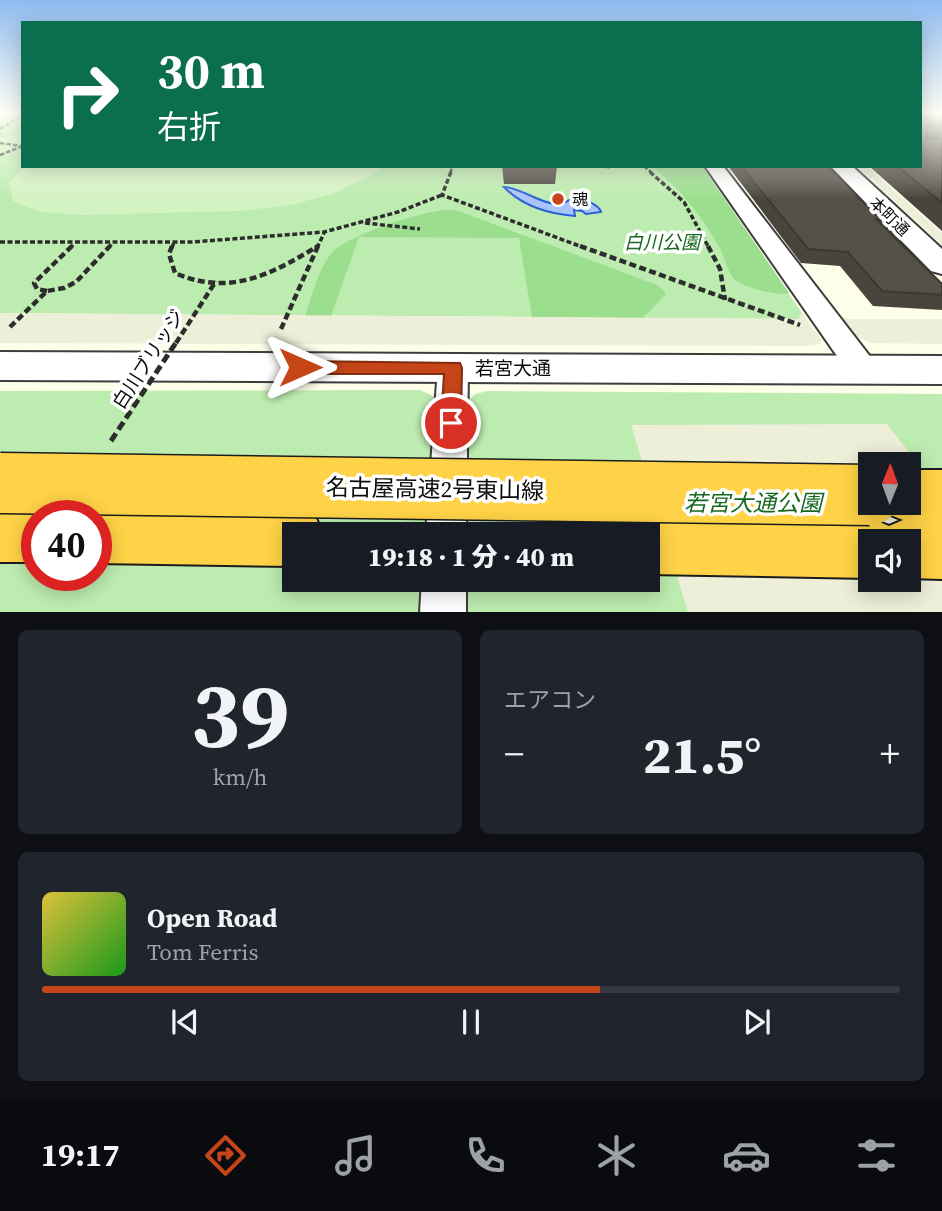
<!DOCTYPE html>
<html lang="ja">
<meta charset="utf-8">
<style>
body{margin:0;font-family:"Source Serif 4","Noto Sans JP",serif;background:#20242c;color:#f1f3f6;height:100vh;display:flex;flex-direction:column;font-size:26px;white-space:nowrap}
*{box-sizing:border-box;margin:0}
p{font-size:23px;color:#9ea1a6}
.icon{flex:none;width:38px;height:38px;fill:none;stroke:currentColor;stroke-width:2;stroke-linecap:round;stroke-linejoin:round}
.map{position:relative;height:612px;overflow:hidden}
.sheet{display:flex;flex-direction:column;gap:18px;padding:18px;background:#0d0f14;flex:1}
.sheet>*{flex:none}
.guide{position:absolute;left:21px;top:21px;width:901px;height:147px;border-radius:0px;box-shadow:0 4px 18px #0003;background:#0b6e4f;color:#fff;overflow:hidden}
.needle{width:46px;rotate:1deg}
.fabs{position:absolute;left:858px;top:452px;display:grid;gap:14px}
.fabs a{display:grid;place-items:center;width:63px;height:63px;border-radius:0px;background:#171b24;box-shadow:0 4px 18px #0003;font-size:35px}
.speed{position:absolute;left:21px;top:500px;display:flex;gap:14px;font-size:35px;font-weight:700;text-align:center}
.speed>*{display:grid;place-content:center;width:91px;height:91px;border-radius:50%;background:#171b24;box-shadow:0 4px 18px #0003;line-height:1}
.speed .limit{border:10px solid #d22;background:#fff;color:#111}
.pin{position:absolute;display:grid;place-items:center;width:60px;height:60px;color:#fff;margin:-30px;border:4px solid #fff;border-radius:50%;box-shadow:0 2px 7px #0007}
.me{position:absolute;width:77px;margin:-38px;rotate:90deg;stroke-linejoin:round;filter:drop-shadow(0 0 5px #0008)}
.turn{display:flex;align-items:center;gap:24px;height:147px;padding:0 21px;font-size:32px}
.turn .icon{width:91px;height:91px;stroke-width:2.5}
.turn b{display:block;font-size:49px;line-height:60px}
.big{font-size:52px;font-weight:800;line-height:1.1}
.sheet .card{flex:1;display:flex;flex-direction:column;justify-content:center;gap:10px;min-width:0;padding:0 24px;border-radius:10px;background:#20242c}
.sheet .dial{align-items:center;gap:0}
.dial b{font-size:91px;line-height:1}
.song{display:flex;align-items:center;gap:21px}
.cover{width:84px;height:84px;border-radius:10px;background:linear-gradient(135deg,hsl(50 70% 55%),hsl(120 70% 35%))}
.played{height:7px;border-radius:4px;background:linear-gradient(90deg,#c54519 65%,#363941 65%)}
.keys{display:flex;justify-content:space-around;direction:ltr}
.heat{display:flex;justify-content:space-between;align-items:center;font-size:38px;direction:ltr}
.sheet .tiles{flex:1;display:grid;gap:18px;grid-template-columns:1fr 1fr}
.card:last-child{grid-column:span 2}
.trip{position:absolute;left:282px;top:522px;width:378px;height:70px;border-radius:0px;background:#171b24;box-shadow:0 4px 18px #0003;font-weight:800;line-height:70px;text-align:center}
.tabs{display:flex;height:112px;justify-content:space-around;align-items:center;background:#090b0e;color:#9ea1a6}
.tabs .icon{width:49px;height:49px}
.tabs .active{color:#c54519}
.tabs b{font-size:32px;color:#f1f3f6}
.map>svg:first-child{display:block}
</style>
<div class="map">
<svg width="942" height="613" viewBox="0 0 942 613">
<rect width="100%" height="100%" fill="#fdffe9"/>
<g fill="#bdecb0" fill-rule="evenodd">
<path d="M0 113H23V166H702L802 313 798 319 0 313Z"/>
<path d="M420 390 433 396 436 404 428 534H294V579H425L423 612 0 613V391ZM37 516H96V576H37Z"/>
<path d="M488 391 942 394V612L465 613V579H648V534H465L467 403 475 394ZM870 464H908V502H870ZM870 541H908V579H870Z"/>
</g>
<g fill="#9ade8e">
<path d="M0 113H23V133L0 138Z"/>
<path d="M650 166H702L789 293C780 297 740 287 733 278 727 270 725 258 720 248 702 217 680 187 650 166Z"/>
<path d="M445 210H456L657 285 665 292V295L643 318 532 317 519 238 359 237 331 316H305C312 296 317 272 330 255 344 236 420 212 445 210Z"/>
</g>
<path fill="#d4f3c3" d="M25 166H384L366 178 332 194 291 205 239 211 81 215 41 212 13 202 9 183Z"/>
<g fill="#eeefd9" fill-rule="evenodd">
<path d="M857 166H866L942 233V245Z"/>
<path d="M0 313 798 319 802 313 821 339V344L807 346 0 343Z"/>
<path d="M836 314 848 319H942V344L870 343 854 335Z"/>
<path d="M887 424 942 494V612H688L631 425ZM870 464H908V502H870ZM870 541H908V579H870Z"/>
</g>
<path fill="#a9c4fb" stroke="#2b5ed8" stroke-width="2" d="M504 187C526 187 554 218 574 196V192L580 193C584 204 598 202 601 212L586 214 582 211 574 210 575 216C550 214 522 206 504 187Z"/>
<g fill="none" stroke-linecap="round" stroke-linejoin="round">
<g stroke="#3e3e3e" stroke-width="4">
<g id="minor">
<path d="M705 166H723L875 363 879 371 875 379 864 382 853 379Z"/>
<path d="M453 357 464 360 468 368 466 534H426L438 368 442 360Z"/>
<path d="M422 579H466V613H420Z"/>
</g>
</g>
<g stroke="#3e3e3e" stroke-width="4">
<g id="tertiary">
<path d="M828 166H852L942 249V274L931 271Z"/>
<path d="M0 352 942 356V384L0 380Z"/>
</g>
</g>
<g stroke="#1c1c1c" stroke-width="4">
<g id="motorway">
<path d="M908 470H942V579L908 578V541H870V578L648 574V534H622L627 523 648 514 870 518 889 526 903 520 888 514 883 502H908Z"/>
<path d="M0 504H37L58 513 60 516H37V562H0Z"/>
<path d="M96 505 294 508 315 516 323 534H294V566L96 563V516H74Z"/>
</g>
</g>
<g stroke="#2d2d2d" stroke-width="2.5" stroke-dasharray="4.5 2" stroke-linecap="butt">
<path d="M0 129 23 115"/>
<path d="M0 143 21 146"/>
<path d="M0 155 23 146"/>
<path d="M607 166 609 168"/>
<path d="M644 166 652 173"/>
<path d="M450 173 453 166"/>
</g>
<g stroke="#2d2d2d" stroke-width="3.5" stroke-dasharray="5 2.5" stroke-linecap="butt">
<path d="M451 172 442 195 585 248"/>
<path d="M650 172 684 202 709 248"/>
<path d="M365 223 420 229"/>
<path d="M0 242H192L324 232 398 212 442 195"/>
<path d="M70 248 73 245"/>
<path d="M108 248 112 244"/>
<path d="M172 248 174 242"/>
<path d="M315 248 318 246"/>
<path d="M317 248 324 233"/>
</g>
<g stroke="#2d2d2d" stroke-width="4.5" stroke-dasharray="7 3.5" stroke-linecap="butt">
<path d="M172 246 169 254 175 273C230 297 272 274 318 246"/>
<path d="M580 246 800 325"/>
<path d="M708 246 720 269 725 300"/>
<path d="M47 291 37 289 34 283 72 246"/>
<path d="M10 327 47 291 64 288 76 282 110 246"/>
<path d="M281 329 318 246"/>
</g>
<use href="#minor" fill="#fff" fill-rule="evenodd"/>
<use href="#tertiary" fill="#fff" fill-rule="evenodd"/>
<use href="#motorway" fill="#ffd347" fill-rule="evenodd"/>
<g stroke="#1c1c1c" stroke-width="63" stroke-linecap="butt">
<path id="motorway-bridge" d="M0 483 870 495"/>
</g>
<path stroke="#2d2d2d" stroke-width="4.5" stroke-dasharray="7 3.5" stroke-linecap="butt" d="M176 343 216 281"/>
<path stroke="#2d2d2d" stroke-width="5" stroke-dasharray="9 4.5" stroke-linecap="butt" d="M111 441 177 341"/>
<use href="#motorway-bridge" stroke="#ffd347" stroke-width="60"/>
</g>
<g fill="#49453d">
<path d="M920 113H942V231L869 166H920Z"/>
<path d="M502 166H557L555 184H504Z"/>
<path d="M728 166H829L880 219 879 221 942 284V310L873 306 840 266 801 263Z"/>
</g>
<g fill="#555047" stroke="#3c3832" stroke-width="2">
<path d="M920 113H942V126H927V139H942V203L897 166H920Z"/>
<rect x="504" y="166" width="53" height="1"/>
<path d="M741 166H829L880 219H876L942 284V295L882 291 848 252 808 249Z"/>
</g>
<linearGradient id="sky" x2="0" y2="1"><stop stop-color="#8fbaf0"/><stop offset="0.57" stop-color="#fefff5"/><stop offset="1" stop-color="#fefff5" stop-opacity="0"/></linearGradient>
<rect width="942" height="199" fill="url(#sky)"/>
<path fill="#c54519" stroke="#802d10" stroke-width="2" d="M300 361 460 363 462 368 461 423 458 429 451 431 444 429 441 423 444 374H300L293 372 291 367 293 363Z"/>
<circle fill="#c54519" stroke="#fff" stroke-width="2.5" cx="558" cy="199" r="7"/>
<g text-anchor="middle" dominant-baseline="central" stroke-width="7" stroke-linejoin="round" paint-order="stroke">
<g font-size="16" fill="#0b0b0b" stroke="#fff" text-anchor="start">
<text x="572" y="199">魂</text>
</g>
<g font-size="16" fill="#0b0b0b" stroke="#fff">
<text transform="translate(890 216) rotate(44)">本町通</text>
</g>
<g font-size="19" font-style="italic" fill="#17671f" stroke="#fff">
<text x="662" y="242">白川公園</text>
</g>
<g font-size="19" fill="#0b0b0b" stroke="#fff">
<text transform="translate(148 359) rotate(-57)">白川ブリッジ</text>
<text x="513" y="368">若宮大通</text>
</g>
<g font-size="23" fill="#0b0b0b" stroke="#fff">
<text transform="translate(435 489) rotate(1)">名古屋高速2号東山線</text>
</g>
<g font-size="23" font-style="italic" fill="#17671f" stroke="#fff">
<text x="753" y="503">若宮大通公園</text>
</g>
</g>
</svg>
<div class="fabs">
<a><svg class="needle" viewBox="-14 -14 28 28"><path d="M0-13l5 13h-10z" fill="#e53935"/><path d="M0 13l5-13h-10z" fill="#9ea1a6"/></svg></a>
<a><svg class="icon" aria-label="sound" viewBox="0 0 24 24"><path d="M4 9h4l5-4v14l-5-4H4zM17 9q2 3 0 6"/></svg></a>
</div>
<div class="speed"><div class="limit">40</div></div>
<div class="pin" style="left:451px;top:423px;background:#d93025"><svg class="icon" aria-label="arrive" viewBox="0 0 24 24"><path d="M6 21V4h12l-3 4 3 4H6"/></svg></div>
<svg class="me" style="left:300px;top:367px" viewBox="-20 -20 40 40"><path d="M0-17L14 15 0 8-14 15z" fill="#c54519" stroke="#fff" stroke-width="4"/></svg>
<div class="trip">19:18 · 1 分 · 40 m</div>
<div class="guide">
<div class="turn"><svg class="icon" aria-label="right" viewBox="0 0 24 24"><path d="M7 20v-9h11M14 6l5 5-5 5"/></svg><div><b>30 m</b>右折</div></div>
</div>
</div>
<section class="sheet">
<div class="tiles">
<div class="card dial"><b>39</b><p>km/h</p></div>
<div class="card"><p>エアコン</p>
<div class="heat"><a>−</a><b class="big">21.5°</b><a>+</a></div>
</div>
<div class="card">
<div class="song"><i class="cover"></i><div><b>Open Road</b><p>Tom Ferris</p></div></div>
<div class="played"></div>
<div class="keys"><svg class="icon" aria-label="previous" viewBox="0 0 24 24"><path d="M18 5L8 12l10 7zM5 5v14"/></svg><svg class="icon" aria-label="pause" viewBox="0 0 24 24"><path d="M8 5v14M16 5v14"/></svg><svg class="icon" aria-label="next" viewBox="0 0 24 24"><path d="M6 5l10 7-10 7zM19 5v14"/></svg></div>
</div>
</div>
</section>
<nav class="tabs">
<b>19:17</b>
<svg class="icon active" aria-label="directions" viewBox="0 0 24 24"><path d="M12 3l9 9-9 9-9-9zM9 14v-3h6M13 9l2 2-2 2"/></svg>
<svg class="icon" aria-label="music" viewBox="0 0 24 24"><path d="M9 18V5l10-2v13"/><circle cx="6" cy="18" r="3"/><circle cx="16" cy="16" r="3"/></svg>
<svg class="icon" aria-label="phone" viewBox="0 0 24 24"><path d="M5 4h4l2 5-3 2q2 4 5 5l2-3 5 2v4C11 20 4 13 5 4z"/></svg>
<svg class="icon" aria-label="climate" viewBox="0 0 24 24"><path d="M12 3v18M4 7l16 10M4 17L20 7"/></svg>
<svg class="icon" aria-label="car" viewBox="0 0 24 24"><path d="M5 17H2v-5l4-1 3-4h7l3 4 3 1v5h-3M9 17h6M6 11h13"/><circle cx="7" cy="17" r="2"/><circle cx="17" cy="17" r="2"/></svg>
<svg class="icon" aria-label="filters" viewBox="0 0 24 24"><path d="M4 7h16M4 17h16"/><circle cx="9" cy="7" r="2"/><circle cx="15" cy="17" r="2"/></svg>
</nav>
